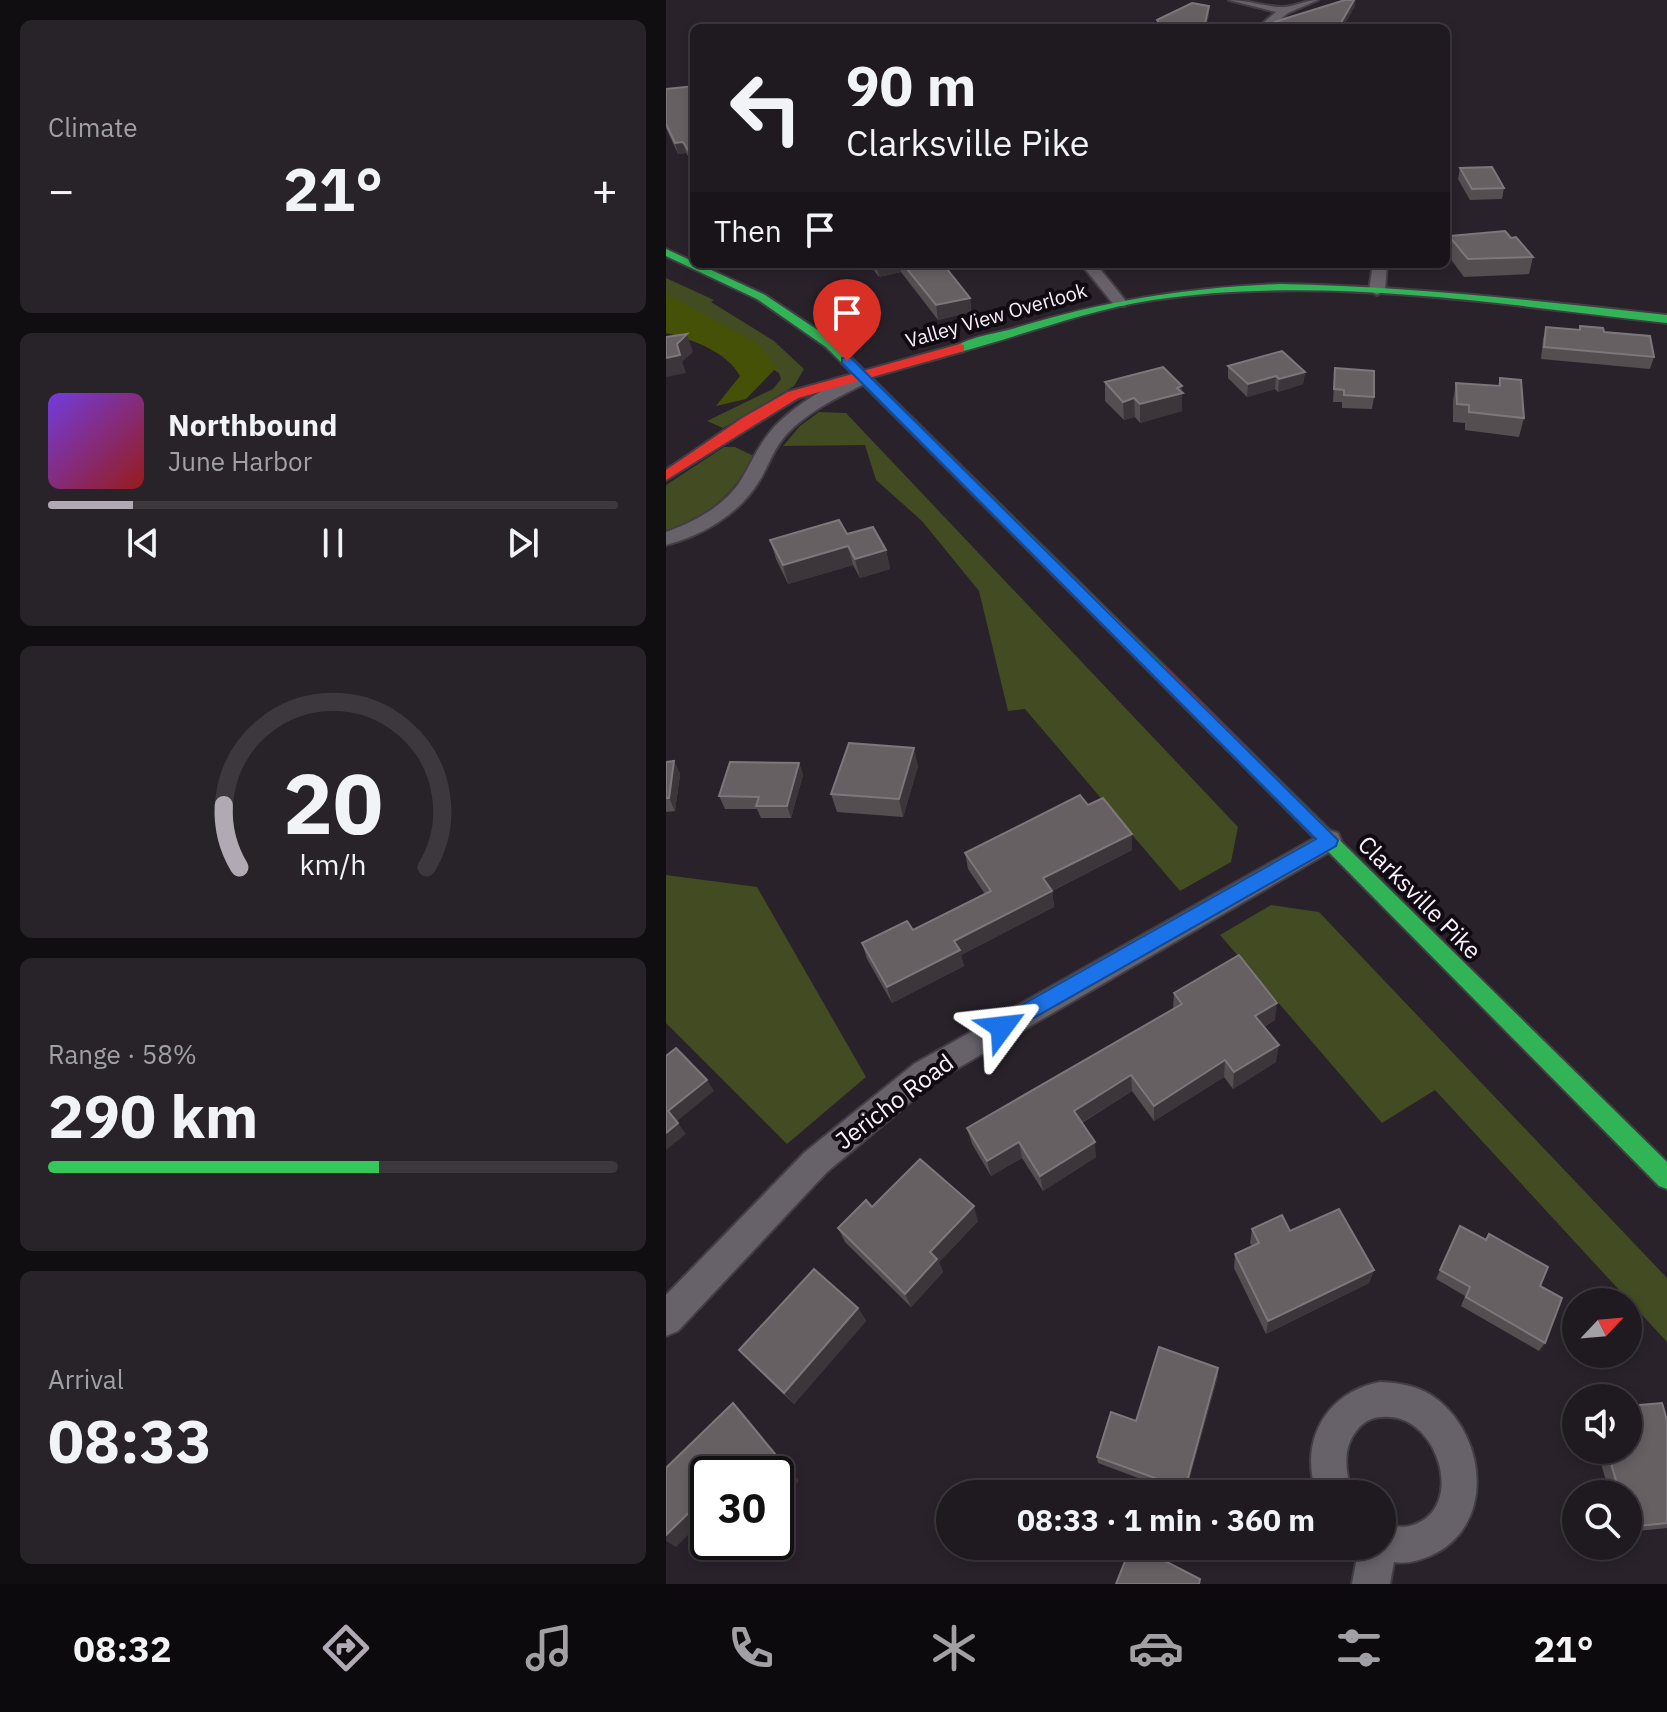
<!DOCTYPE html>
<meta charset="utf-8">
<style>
body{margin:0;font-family:"IBM Plex Sans",sans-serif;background:#272329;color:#f1f3f6;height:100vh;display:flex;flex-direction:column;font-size:30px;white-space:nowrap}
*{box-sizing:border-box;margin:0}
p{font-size:26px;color:#a1a1a5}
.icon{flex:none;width:44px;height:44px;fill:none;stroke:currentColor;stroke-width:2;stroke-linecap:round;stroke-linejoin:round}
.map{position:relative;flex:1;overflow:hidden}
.side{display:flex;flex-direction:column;gap:20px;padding:20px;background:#110e12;width:666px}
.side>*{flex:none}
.top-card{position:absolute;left:24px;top:24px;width:760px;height:244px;border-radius:12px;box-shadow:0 4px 12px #0003,0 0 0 2px #3c383e;background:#1f1a20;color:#f1f3f6;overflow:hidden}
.needle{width:52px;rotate:64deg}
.fabs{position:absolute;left:896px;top:1288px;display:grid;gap:16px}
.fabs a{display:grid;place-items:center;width:80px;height:80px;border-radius:50%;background:#1f1a20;box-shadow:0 4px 12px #0003,0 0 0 2px #3c383e;font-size:40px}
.speed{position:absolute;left:24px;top:1456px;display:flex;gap:16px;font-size:40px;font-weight:700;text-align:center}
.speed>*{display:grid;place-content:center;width:104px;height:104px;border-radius:50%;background:#1f1a20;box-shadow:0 4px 12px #0003,0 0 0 2px #3c383e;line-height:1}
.speed .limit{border:4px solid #111;border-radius:12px;background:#fff;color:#111}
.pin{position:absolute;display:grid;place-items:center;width:68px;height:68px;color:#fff;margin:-82px -34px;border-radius:50% 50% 50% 0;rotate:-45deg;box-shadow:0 0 8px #0007}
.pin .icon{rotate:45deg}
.me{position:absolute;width:88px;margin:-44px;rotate:60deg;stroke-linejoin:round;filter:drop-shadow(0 0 6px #0008)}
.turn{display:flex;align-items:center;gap:28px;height:168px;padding:0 24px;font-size:36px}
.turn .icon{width:104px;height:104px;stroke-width:2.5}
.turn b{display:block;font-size:56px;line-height:68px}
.then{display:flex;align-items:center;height:76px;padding:0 24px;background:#0003;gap:16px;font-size:30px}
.big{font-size:60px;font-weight:800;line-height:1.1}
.side .card{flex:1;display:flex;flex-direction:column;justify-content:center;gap:12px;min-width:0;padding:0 28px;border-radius:12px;background:#272329}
.side .dial{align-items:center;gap:0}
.dial svg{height:208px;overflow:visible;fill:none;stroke:#3c383e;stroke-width:7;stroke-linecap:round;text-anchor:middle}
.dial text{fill:#f1f3f6;stroke:none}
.song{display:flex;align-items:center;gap:24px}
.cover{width:96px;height:96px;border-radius:12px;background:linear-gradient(135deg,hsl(260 70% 55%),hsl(0 70% 35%))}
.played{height:8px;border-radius:4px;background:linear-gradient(90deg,#b1a9b4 15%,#3c383e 15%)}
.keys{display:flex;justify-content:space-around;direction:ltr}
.heat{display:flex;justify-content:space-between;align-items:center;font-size:44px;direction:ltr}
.charge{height:12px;border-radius:6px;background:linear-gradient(90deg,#34c759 58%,#3c383e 0)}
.trip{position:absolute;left:270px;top:1480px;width:460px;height:80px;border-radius:40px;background:#1f1a20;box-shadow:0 4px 12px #0003,0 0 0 2px #3c383e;font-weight:800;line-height:80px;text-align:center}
.menu{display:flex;height:128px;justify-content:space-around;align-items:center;background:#0c0a0d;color:#a1a1a5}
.menu .icon{width:56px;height:56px}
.menu .on{color:#b1a9b4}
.menu b{font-size:36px;color:#f1f3f6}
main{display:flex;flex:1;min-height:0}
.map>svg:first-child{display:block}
</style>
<main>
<section class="side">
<div class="card"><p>Climate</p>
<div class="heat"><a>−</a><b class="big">21°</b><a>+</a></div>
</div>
<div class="card">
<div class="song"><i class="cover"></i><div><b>Northbound</b><p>June Harbor</p></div></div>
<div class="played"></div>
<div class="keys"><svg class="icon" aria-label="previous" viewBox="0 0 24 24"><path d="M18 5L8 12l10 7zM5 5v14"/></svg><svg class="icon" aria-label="pause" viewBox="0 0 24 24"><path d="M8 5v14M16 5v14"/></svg><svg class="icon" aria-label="next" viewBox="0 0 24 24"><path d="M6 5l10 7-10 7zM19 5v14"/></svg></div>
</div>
<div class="card dial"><svg viewBox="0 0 100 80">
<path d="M14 69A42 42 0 1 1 86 69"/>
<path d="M14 69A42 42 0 0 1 8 45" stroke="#b1a9b4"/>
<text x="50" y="56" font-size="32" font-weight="700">20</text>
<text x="50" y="72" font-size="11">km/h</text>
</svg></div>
<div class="card"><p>Range · 58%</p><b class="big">290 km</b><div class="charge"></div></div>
<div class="card"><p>Arrival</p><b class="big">08:33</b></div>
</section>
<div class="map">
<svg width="1001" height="1584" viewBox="0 0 1001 1584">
<rect width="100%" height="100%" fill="#29222b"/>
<g fill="#424b21">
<path d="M0 278 48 300 45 302 108 341 138 369 128 386 57 428 41 421 107 389 115 379 113 373 103 367 0 316Z"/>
<path d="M153 412 180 413 572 827 565 862 514 891 359 709 342 711 313 591 256 521 210 480 199 445 117 446 134 426Z"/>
<path d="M58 447H69L88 456C68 494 41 517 0 532V485Z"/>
<path d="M0 875 91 887 200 1077 121 1144 0 1023Z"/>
<path d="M605 905 653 912 1001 1278V1342L769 1090 716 1123 554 935Z"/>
</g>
<path fill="#455106" d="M0 294 91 343 111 367 80 399 50 406 74 376C60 351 27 340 0 333Z"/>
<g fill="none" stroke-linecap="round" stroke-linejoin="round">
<g stroke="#433d45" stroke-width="4">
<g id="street">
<path d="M563 0C581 0 597 6 614 7 626 8 639 0 652 0L622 13 603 28H591L610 12Z"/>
<path d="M415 264H430L459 300V306H449Z"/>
<path d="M707 264H721L719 290 711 295 703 290Z"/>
<path d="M198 372 204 373 206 377 204 381C175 396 143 410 120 435 107 449 102 468 92 483 72 515 35 536 0 545V532C28 522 59 506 75 480 85 464 92 446 104 432 122 409 170 379 198 372Z"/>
<path d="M663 830 672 833 675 840 672 847 268 1082 161 1172 12 1331 0 1336V1295L139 1152 248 1064Z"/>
<path d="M714 1382C735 1383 755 1386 772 1400 822 1440 828 1528 764 1556 751 1561 742 1564 728 1562L724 1584H686L693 1546H716V1523C725 1525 737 1529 747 1525 800 1507 772 1419 724 1417 710 1416 700 1419 691 1430 676 1448 679 1473 687 1494H651C632 1442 660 1392 714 1382Z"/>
</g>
</g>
<g stroke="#433d45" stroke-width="4">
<g id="fast">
<path d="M0 249 99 295 168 341 499 667 501 671 499 675H487L160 347 91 299 0 256Z"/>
<path d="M614 284C744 286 872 301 1001 315V323C831 304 658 275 487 300 421 310 358 335 294 352L288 348C302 337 328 334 346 329 438 301 517 288 614 284Z"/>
<path d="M637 808 643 810 1001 1162V1189L993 1186 631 820 628 815 631 810Z"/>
</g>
</g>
<g stroke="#433d45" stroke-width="4">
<g id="jam">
<path d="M294 344 298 345V351L132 398 0 480V470L78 417 122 392Z"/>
<path d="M493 665 499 667 643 810 646 815 643 820H631L487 675 485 671 487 667Z"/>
</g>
</g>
<use href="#street" fill="#676169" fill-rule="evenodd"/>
<use href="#fast" fill="#30b455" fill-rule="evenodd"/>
<use href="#jam" fill="#e5322d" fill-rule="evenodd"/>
</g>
<g fill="#544e50">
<path d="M689 6 676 28H608V22Z"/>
<path d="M28 86V166L20 153 12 154 0 128V89Z"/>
<path d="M794 168 838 188 836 199 804 200 792 179Z"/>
<path d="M783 236 845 238 867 257 863 274 798 277 780 253Z"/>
<path d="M203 264H277L304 298 305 312 272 320 235 272 213 277Z"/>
<path d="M914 326 938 332 988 357 984 369 875 359 877 339 880 327 913 330Z"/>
<path d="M562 366 639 372 637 384 612 392 609 389 581 397 562 378Z"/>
<path d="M669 368 708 397 706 409 676 408V402H667Z"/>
<path d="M834 378 858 418 853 437 799 430V423L787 422V401L790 383 832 386Z"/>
<path d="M439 382 516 386V411L474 423 469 417 458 420 439 401Z"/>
<path d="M181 534 220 550 224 569 194 578 187 565 122 584 110 559 104 540Z"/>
<path d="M8 761 14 774 9 811 0 812V762Z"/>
<path d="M133 763 137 775 125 818H95L91 809H59L53 796Z"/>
<path d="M252 766 237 817 171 812 165 794Z"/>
<path d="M422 805 466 834V850L386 891 388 907 295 955 298 966 226 1003 201 959 196 943 247 930 319 894 302 869 299 853Z"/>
<path d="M508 993 609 1020 598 1027 610 1062 567 1089 558 1077 488 1121 466 1091 416 1123 430 1157 377 1191 356 1158 325 1176 306 1144 301 1128 507 1009Z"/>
<path d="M206 1207 312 1221 273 1262 277 1272 245 1307 179 1242 172 1228Z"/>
<path d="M794 1226 874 1286 879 1343 873 1351 795 1306 799 1296 770 1279Z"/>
<path d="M586 1229 624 1231 708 1270 703 1283 600 1334 568 1268 569 1254 586 1246 584 1243Z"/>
<path d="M192 1308 200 1321 128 1404 84 1362 73 1350Z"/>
<path d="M552 1376 519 1494H515L432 1463 431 1457Z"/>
<path d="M1001 1420V1528L962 1532V1494H944L933 1457 919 1458 917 1450H962Z"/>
</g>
<g fill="#3c3539">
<path d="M688 0H690L689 6 676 28H672Z"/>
<path d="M543 6V16L540 28H538Z"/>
<path d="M17 142 20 153 12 154 9 143Z"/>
<path d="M210 264H233L235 272 213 277Z"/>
<path d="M304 298 305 312 272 320 270 305Z"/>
<path d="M21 334 27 352 16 362 11 344Z"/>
<path d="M14 355 20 373 0 377V358Z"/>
<path d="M639 372 637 384 612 392 613 379Z"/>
<path d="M610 376 609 389 581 397 582 384Z"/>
<path d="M516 386V411L474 423V404Z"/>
<path d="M468 398 469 417 458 420 457 402Z"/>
<path d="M182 546 187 565 122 584 117 565Z"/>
<path d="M220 550 224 569 194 578 189 559Z"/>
<path d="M248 748 252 766 237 817 233 799Z"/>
<path d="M8 761 14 774 9 811 3 798Z"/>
<path d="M133 763 137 775 125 818 121 806Z"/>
<path d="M466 834V850L379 894 377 878Z"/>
<path d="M386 891 388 907 295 955 298 966 226 1003 221 987 288 941Z"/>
<path d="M611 1003 609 1020 587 1033 589 1016Z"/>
<path d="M613 1045 610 1062 567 1089 568 1072Z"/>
<path d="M559 1060 558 1077 488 1121V1106Z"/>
<path d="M465 1075 466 1091 410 1126 408 1111Z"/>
<path d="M41 1080 48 1091 10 1122 2 1111Z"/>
<path d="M12 1123 20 1134 0 1150V1133Z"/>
<path d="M353 1142 356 1158 325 1176 321 1161Z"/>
<path d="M429 1142 430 1157 377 1191 374 1176Z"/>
<path d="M308 1206 312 1221 273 1262 277 1272 245 1307 239 1294 264 1252Z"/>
<path d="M708 1270 703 1283 600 1334 602 1321Z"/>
<path d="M192 1308 200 1321 128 1404 118 1393Z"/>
<path d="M552 1368V1376L519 1494V1489Z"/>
<path d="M67 1403 78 1414 133 1481 110 1505V1485Z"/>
<path d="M38 1498 42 1501V1515L10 1547 0 1541V1535Z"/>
</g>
<g fill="#666063" stroke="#7d767b" stroke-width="2">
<path d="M679 0H688L672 28H642L644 26 608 22Z"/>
<path d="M526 3 543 6 538 28H496L491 20Z"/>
<path d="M28 86V160L17 142 9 143 0 124V89Z"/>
<path d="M826 167 838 188 806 189 794 168Z"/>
<path d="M839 231 845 238 850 237 867 257 802 259 783 236Z"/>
<path d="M237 264H277L304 298 270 305Z"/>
<path d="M914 326 937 328 938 332 984 336 988 357 878 347 880 327 914 330Z"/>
<path d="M21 334 11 344 14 355 0 358V337Z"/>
<path d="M616 351 639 372 613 379 610 376 582 384 562 366Z"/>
<path d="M497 367 516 386 511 388 517 393 474 404 468 398 457 402 439 382Z"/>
<path d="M669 368 708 371V397L678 395V390L668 389Z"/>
<path d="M834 378 855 380 858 418 803 412V405L791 404 790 383 834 386Z"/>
<path d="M173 520 181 534 207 527 220 550 189 559 182 546 117 565 104 540Z"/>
<path d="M183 743 248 748 233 799 165 794Z"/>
<path d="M8 761 3 798H0V762Z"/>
<path d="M64 762 133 763 121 806H90L93 797 53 796Z"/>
<path d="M414 795 422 805 437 798 466 834 377 878 386 891 288 941 294 950 221 987 196 943 241 921 247 930 325 891 299 853Z"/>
<path d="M573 955 611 1003 589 1016 613 1045 568 1072 559 1060 488 1106 465 1075 408 1111 429 1142 374 1176 353 1142 321 1161 301 1128 516 1004 508 993Z"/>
<path d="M10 1048 41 1080 2 1111 12 1123 0 1133V1056Z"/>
<path d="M254 1159 308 1206 264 1252 271 1259 239 1294 172 1228 200 1200 206 1207Z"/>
<path d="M673 1209 708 1270 602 1321 569 1254 593 1243 586 1229 616 1215 624 1231Z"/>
<path d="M794 1226 820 1240 823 1234 882 1267 874 1286 896 1298 879 1343 800 1297 804 1287 774 1270Z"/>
<path d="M148 1269 192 1308 118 1393 73 1350Z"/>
<path d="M493 1347 552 1368 519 1489 431 1457 445 1412 470 1421Z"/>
<path d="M67 1403 123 1471 110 1485V1474H42V1503L38 1498 0 1535V1468Z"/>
<path d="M996 1403 1001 1420V1523L963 1527 962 1522V1494H954L941 1450H962V1406Z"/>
<path d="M465 1546H470L534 1579 533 1584H450Z"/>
</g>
<path fill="#1a73e8" stroke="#114b97" stroke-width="2" d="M176 358H185L672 840 670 846 336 1036 329 1033 326 1027 329 1020 650 839 176 363Z"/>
<g text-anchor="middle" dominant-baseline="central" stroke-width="8" stroke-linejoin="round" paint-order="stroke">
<g font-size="20" fill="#faf1fd" stroke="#100a12">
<text transform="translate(330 315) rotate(-16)">Valley View Overlook</text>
</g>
<g font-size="24" fill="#faf1fd" stroke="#100a12">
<text transform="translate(754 897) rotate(45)">Clarksville Pike</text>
<text transform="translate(228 1101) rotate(-37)">Jericho Road</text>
</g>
</g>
</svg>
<div class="fabs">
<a><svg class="needle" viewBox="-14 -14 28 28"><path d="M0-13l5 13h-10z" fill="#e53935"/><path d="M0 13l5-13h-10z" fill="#a1a1a5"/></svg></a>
<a><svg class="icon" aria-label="sound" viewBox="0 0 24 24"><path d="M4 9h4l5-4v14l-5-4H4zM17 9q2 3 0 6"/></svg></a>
<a><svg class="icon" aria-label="search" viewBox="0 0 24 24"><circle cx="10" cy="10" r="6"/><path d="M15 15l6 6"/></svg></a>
</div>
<div class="speed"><div class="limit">30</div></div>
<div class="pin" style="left:181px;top:361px;background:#d93025"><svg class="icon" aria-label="arrive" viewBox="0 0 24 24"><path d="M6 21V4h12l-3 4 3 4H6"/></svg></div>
<svg class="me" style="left:336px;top:1027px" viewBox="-20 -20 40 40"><path d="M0-17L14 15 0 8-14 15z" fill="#1a73e8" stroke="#fff" stroke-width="4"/></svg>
<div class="trip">08:33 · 1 min · 360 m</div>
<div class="top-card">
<div class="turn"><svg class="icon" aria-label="left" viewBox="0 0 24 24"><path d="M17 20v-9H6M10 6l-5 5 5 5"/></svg><div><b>90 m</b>Clarksville Pike</div></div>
<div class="then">Then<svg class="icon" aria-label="arrive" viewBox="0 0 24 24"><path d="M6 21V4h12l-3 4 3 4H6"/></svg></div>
</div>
</div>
</main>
<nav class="menu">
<b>08:32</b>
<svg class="icon on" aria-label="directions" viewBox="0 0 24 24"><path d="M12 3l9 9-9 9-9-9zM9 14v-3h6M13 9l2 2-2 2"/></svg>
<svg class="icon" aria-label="music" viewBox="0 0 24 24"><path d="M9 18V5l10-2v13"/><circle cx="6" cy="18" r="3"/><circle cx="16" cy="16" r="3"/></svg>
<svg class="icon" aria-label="phone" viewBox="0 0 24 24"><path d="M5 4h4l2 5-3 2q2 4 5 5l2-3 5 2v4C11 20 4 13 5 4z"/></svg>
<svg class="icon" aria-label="climate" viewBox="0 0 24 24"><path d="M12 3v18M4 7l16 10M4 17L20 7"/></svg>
<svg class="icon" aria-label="car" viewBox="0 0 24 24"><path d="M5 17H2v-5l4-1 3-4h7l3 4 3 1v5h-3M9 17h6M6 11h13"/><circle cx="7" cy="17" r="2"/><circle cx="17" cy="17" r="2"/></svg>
<svg class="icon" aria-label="filters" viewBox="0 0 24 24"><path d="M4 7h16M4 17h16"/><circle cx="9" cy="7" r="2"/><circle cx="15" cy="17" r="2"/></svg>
<b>21°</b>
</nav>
